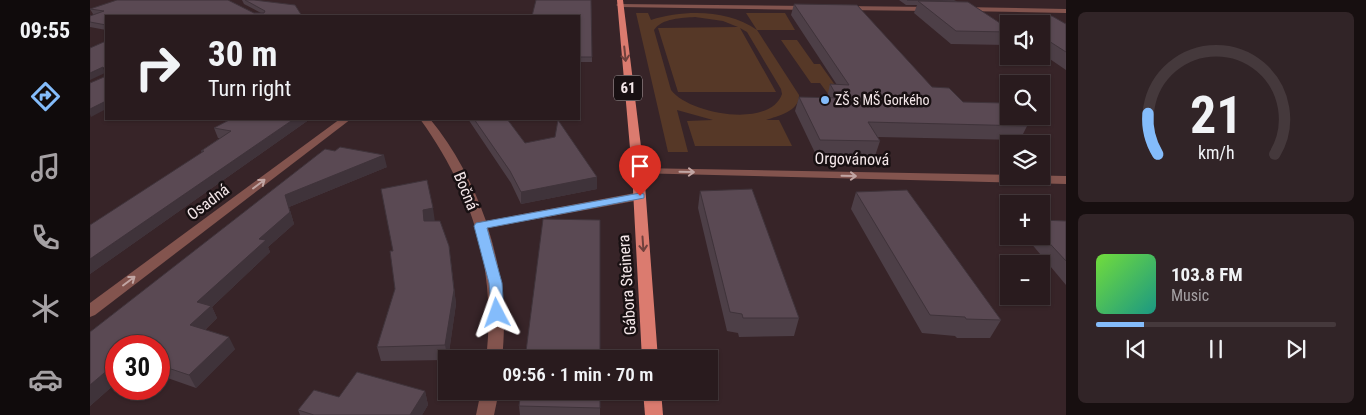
<!DOCTYPE html>
<meta charset="utf-8">
<style>
body{margin:0;font-family:"Roboto Condensed",sans-serif;background:#312427;color:#f1f3f6;height:100vh;display:flex;flex-direction:column;font-size:19px;white-space:nowrap}
*{box-sizing:border-box;margin:0}
p{font-size:16px;color:#a5a1a4}
.icon{flex:none;width:28px;height:28px;fill:none;stroke:currentColor;stroke-width:2;stroke-linecap:round;stroke-linejoin:round}
.map{position:relative;flex:1;overflow:hidden}
.panel{display:flex;flex-direction:column;gap:12px;padding:12px;background:#170f10;width:300px}
.panel>*{flex:none}
.guide{position:absolute;left:15px;top:15px;width:475px;height:105px;border-radius:0px;box-shadow:0 1px 4px #0004,0 0 0 1px #45393c;background:#291b1e;color:#f1f3f6;overflow:hidden}
.controls{position:absolute;left:910px;top:15px;display:grid;gap:10px}
.controls a{display:grid;place-items:center;width:50px;height:50px;border-radius:0px;background:#291b1e;box-shadow:0 1px 4px #0004,0 0 0 1px #45393c;font-size:25px}
.speed{position:absolute;left:15px;top:335px;display:flex;gap:10px;font-size:25px;font-weight:700;text-align:center}
.speed>*{display:grid;place-content:center;width:65px;height:65px;border-radius:50%;background:#291b1e;box-shadow:0 1px 4px #0004,0 0 0 1px #45393c;line-height:1}
.speed .limit{border:8px solid #d22;background:#fff;color:#111}
.pin{position:absolute;display:grid;place-items:center;width:42px;height:42px;color:#fff;margin:-51px -21px;border-radius:50% 50% 50% 0;rotate:-45deg;box-shadow:0 0 5px #0007}
.pin .icon{rotate:45deg}
.me{position:absolute;width:55px;margin:-28px;rotate:356deg;stroke-linejoin:round;filter:drop-shadow(0 0 4px #0008)}
.turn{display:flex;align-items:center;gap:18px;height:105px;padding:0 20px;font-size:22px}
.turn .icon{width:65px;height:65px;stroke-width:2.5}
.turn b{display:block;font-size:35px;line-height:42px}
.panel .widget{flex:1;display:flex;flex-direction:column;justify-content:center;gap:8px;min-width:0;padding:0 18px;border-radius:8px;background:#312427}
.panel .dial{align-items:center;gap:0}
.dial svg{height:130px;overflow:visible;fill:none;stroke:#45393c;stroke-width:7;stroke-linecap:round;text-anchor:middle}
.dial text{fill:#f1f3f6;stroke:none}
.song{display:flex;align-items:center;gap:15px}
.cover{width:60px;height:60px;border-radius:8px;background:linear-gradient(135deg,hsl(100 70% 55%),hsl(170 70% 35%))}
.played{height:5px;border-radius:2px;background:linear-gradient(90deg,#84bcfb 20%,#45393c 20%)}
.keys{display:flex;justify-content:space-around;direction:ltr}
.trip{position:absolute;left:348px;top:350px;width:280px;height:50px;border-radius:0px;background:#291b1e;box-shadow:0 1px 4px #0004,0 0 0 1px #45393c;font-weight:600;line-height:50px;text-align:center}
main{display:flex;flex:1;min-height:0}
.tabs{display:flex;flex-direction:column;width:90px;justify-content:space-around;align-items:center;background:#100b0c;color:#a5a1a4}
.tabs .icon{width:35px;height:35px}
.tabs .selected{color:#84bcfb}
.tabs b{font-size:22px;color:#f1f3f6}
.map>svg:first-child{display:block}
</style>
<main>
<nav class="tabs">
<b>09:55</b>
<svg class="icon selected" aria-label="directions" viewBox="0 0 24 24"><path d="M12 3l9 9-9 9-9-9zM9 14v-3h6M13 9l2 2-2 2"/></svg>
<svg class="icon" aria-label="music" viewBox="0 0 24 24"><path d="M9 18V5l10-2v13"/><circle cx="6" cy="18" r="3"/><circle cx="16" cy="16" r="3"/></svg>
<svg class="icon" aria-label="phone" viewBox="0 0 24 24"><path d="M5 4h4l2 5-3 2q2 4 5 5l2-3 5 2v4C11 20 4 13 5 4z"/></svg>
<svg class="icon" aria-label="climate" viewBox="0 0 24 24"><path d="M12 3v18M4 7l16 10M4 17L20 7"/></svg>
<svg class="icon" aria-label="car" viewBox="0 0 24 24"><path d="M5 17H2v-5l4-1 3-4h7l3 4 3 1v5h-3M9 17h6M6 11h13"/><circle cx="7" cy="17" r="2"/><circle cx="17" cy="17" r="2"/></svg>
</nav>
<div class="map">
<svg width="976" height="415" viewBox="0 0 976 415">
<rect width="100%" height="100%" fill="#372428"/>
<g fill="#563827" fill-rule="evenodd">
<path d="M546 13H558L561 20C594 10 637 9 667 30L656 13H695L705 30H667L709 95C710 111 688 116 676 120H689L702 146H605L597 121 623 120 587 110 598 152H578ZM605 17 633 21 648 27 568 28 588 92H686L650 28 657 32 691 89 692 94C680 129 599 114 581 90L564 30C572 18 592 18 605 17Z"/>
<path d="M691 40H707L724 64H730L755 99 741 98 730 83H721Z"/>
</g>
<g fill="none" stroke-linecap="round" stroke-linejoin="round">
<g fill="#83544e" fill-rule="evenodd">
<path d="M528 4 720 6 724 8 720 10 530 7 526 5Z"/>
<path d="M750 6 843 7 847 9 843 11 753 10H750Z"/>
<path d="M870 7 976 9V13L873 11H870Z"/>
<path d="M250 119H261L5 315 0 317V303Z"/>
<path d="M330 119H340C365 149 383 184 396 221L550 192 556 196 550 200 398 228C412 272 417 313 412 359H396C407 269 382 191 330 119Z"/>
<path d="M548 168 976 176V184L544 173 542 171Z"/>
<path d="M391 391H409L404 415H386Z"/>
</g>
<g fill="#db7b6f" fill-rule="evenodd">
<path d="M527 0H533L554 171 568 359H552L542 171Z"/>
<path d="M553 391H571L573 415H555Z"/>
</g>
</g>
<g fill="#4d3f47">
<path d="M152 0H164L212 16H16V30L0 27V16L4 15 3 14 0 9 171 13 154 4Z"/>
<path d="M501 0 502 62H489V16Z"/>
<path d="M809 0H864L915 27 920 15 976 24V70L951 53V24H919V41L917 45 861 44 824 13 827 5H816Z"/>
<path d="M704 4 842 87 873 102 937 126 930 140 788 137 790 141 785 156 726 155 705 111 709 97H737L740 84 747 85 701 15Z"/>
<path d="M141 119H220L0 274V225L112 153 111 151 130 138H128L124 128Z"/>
<path d="M378 119H417L435 143 507 189 431 204 421 183Z"/>
<path d="M235 149 297 167 199 207 204 224 178 247 180 252 122 307 127 318 115 330 145 349 106 388 69 375V346H26V383L0 406V332Z"/>
<path d="M610 191 709 318 704 336 649 337 648 333 637 331 608 208Z"/>
<path d="M766 192 911 320 900 338H867L865 336 832 333 761 209Z"/>
<path d="M951 220 976 221V285L935 236H951Z"/>
<path d="M345 221 359 246 366 304 358 359H356V360L291 361 287 347 305 289 303 251Z"/>
<path d="M335 391 338 405 332 415H210L208 410 249 397Z"/>
<path d="M510 391V415H430L429 406Z"/>
</g>
<g fill="#3f333a">
<path d="M13 67 15 73 0 80V73Z"/>
<path d="M16 101V109L1 117 0 114V109Z"/>
<path d="M204 119H220L0 274V259Z"/>
<path d="M294 155 297 167 199 207 204 224 178 247 180 252 122 307 127 318 106 338 100 325 107 302 169 239 195 195Z"/>
<path d="M507 177V189L431 204V192Z"/>
<path d="M343 208 345 222 334 221 333 210Z"/>
<path d="M359 246 366 304 358 359 355 345Z"/>
<path d="M139 337 145 349 106 388 99 375Z"/>
<path d="M26 363V383L0 406V385Z"/>
<path d="M335 391 338 405 332 415H320Z"/>
</g>
<g fill="#5a4953" stroke="#3f333a">
<path d="M27 0H138L164 13H174L175 11 155 0H164L205 5 212 16H16V25L0 22V16L14 11 0 9Z"/>
<path d="M446 0H501L502 57H489V16H442Z"/>
<path d="M817 0H864L865 1Z"/>
<path d="M828 1 878 2 919 29V32L866 31Z"/>
<path d="M704 4 767 5 842 87 859 88 873 102 913 103 919 109V116H927L937 126 778 122 790 141 730 140 709 97 748 98 740 84 759 85Z"/>
<path d="M920 15 962 16 976 24V52L951 36V24H933Z"/>
<path d="M16 41V101L0 109V83L14 77 15 69 13 67 0 73V48Z"/>
<path d="M141 119H204L0 259V225L114 151H111L141 131 124 128Z"/>
<path d="M384 119H417L435 143 465 137 468 120 507 177 431 192 420 171Z"/>
<path d="M250 147 294 155 195 195 200 212 169 239 176 240 107 302 121 306 100 325 139 337 99 375 69 365V346H26V363L0 385V332L235 149 245 151Z"/>
<path d="M337 180 343 208 333 210 334 221H350L359 246 364 290 355 345 287 347 305 289 300 251H303L291 189Z"/>
<path d="M662 189 709 318H653L652 314 640 312 610 191Z"/>
<path d="M817 190 911 320 876 319 875 317 840 315 766 192Z"/>
<path d="M453 219 510 220V359H435Z"/>
<path d="M951 220 976 221V261L951 234Z"/>
<path d="M267 372 335 391 320 415H224L208 410 224 390 249 397Z"/>
<path d="M431 391H510V408L429 406Z"/>
</g>
<defs><path id="oneway-shaft" d="M-6 0H5M1.5-3L5.5 0L1.5 3" fill="none" stroke-width="1.6" stroke-linecap="round" stroke-linejoin="round" transform="scale(1.25)"/></defs>
<g stroke="#70403c">
<use href="#oneway-shaft" transform="translate(535 54) rotate(84)"/>
<use href="#oneway-shaft" transform="translate(553 244) rotate(86)"/>
</g>
<g stroke="#c1a5a3">
<use href="#oneway-shaft" transform="translate(597 172) rotate(1)"/>
<use href="#oneway-shaft" transform="translate(759 176) rotate(1)"/>
<use href="#oneway-shaft" transform="translate(169 184) rotate(-37)"/>
<use href="#oneway-shaft" transform="translate(39 281) rotate(-37)"/>
</g>
<path fill="#84bcfb" stroke="#567aa3" d="M550 193 554 194V198L397 228 412 283 414 313 412 317H402L399 283 384 226 386 223Z"/>
<circle fill="#84bcfb" stroke="#181012" stroke-width="2" cx="735" cy="100" r="5"/>
<g text-anchor="middle" dominant-baseline="central" stroke-width="5" stroke-linejoin="round" paint-order="stroke">
<g font-size="14" fill="#f4e7e9" stroke="#181012" text-anchor="start">
<text x="745" y="100">ZŠ s MŠ Gorkého</text>
</g>
<rect fill="#181012" stroke="#b2a6a8" stroke-width="1" x="524" y="75.5" width="28" height="25" rx="4"/>
<g font-size="15" font-weight="bold" fill="#f4e7e9">
<text x="538" y="88">61</text>
</g>
<g font-size="16" fill="#f4e7e9" stroke="#181012">
<text transform="translate(762 159) rotate(1)">Orgovánová</text>
<text transform="translate(376 191) rotate(68)">Bočná</text>
<text transform="translate(118 202) rotate(-37)">Osadná</text>
<text transform="translate(537 285) rotate(-94)">Gábora Steinera</text>
</g>
</g>
</svg>
<div class="controls">
<a><svg class="icon" aria-label="sound" viewBox="0 0 24 24"><path d="M4 9h4l5-4v14l-5-4H4zM17 9q2 3 0 6"/></svg></a>
<a><svg class="icon" aria-label="search" viewBox="0 0 24 24"><circle cx="10" cy="10" r="6"/><path d="M15 15l6 6"/></svg></a>
<a><svg class="icon" aria-label="layers" viewBox="0 0 24 24"><path d="M12 4l9 5-9 5-9-5zM3 14l9 5 9-5"/></svg></a>
<a>+</a>
<a>−</a>
</div>
<div class="speed"><div class="limit">30</div></div>
<div class="pin" style="left:550px;top:196px;background:#d93025"><svg class="icon" aria-label="arrive" viewBox="0 0 24 24"><path d="M6 21V4h12l-3 4 3 4H6"/></svg></div>
<svg class="me" style="left:407px;top:313px" viewBox="-20 -20 40 40"><path d="M0-17L14 15 0 8-14 15z" fill="#84bcfb" stroke="#fff" stroke-width="4"/></svg>
<div class="trip">09:56 · 1 min · 70 m</div>
<div class="guide">
<div class="turn"><svg class="icon" aria-label="right" viewBox="0 0 24 24"><path d="M7 20v-9h11M14 6l5 5-5 5"/></svg><div><b>30 m</b>Turn right</div></div>
</div>
</div>
<section class="panel">
<div class="widget dial"><svg viewBox="0 0 100 80">
<path d="M14 69A42 42 0 1 1 86 69"/>
<path d="M14 69A42 42 0 0 1 8 44" stroke="#84bcfb"/>
<text x="50" y="56" font-size="32" font-weight="700">21</text>
<text x="50" y="72" font-size="11">km/h</text>
</svg></div>
<div class="widget">
<div class="song"><i class="cover"></i><div><b>103.8 FM</b><p>Music</p></div></div>
<div class="played"></div>
<div class="keys"><svg class="icon" aria-label="previous" viewBox="0 0 24 24"><path d="M18 5L8 12l10 7zM5 5v14"/></svg><svg class="icon" aria-label="pause" viewBox="0 0 24 24"><path d="M8 5v14M16 5v14"/></svg><svg class="icon" aria-label="next" viewBox="0 0 24 24"><path d="M6 5l10 7-10 7zM19 5v14"/></svg></div>
</div>
</section>
</main>
